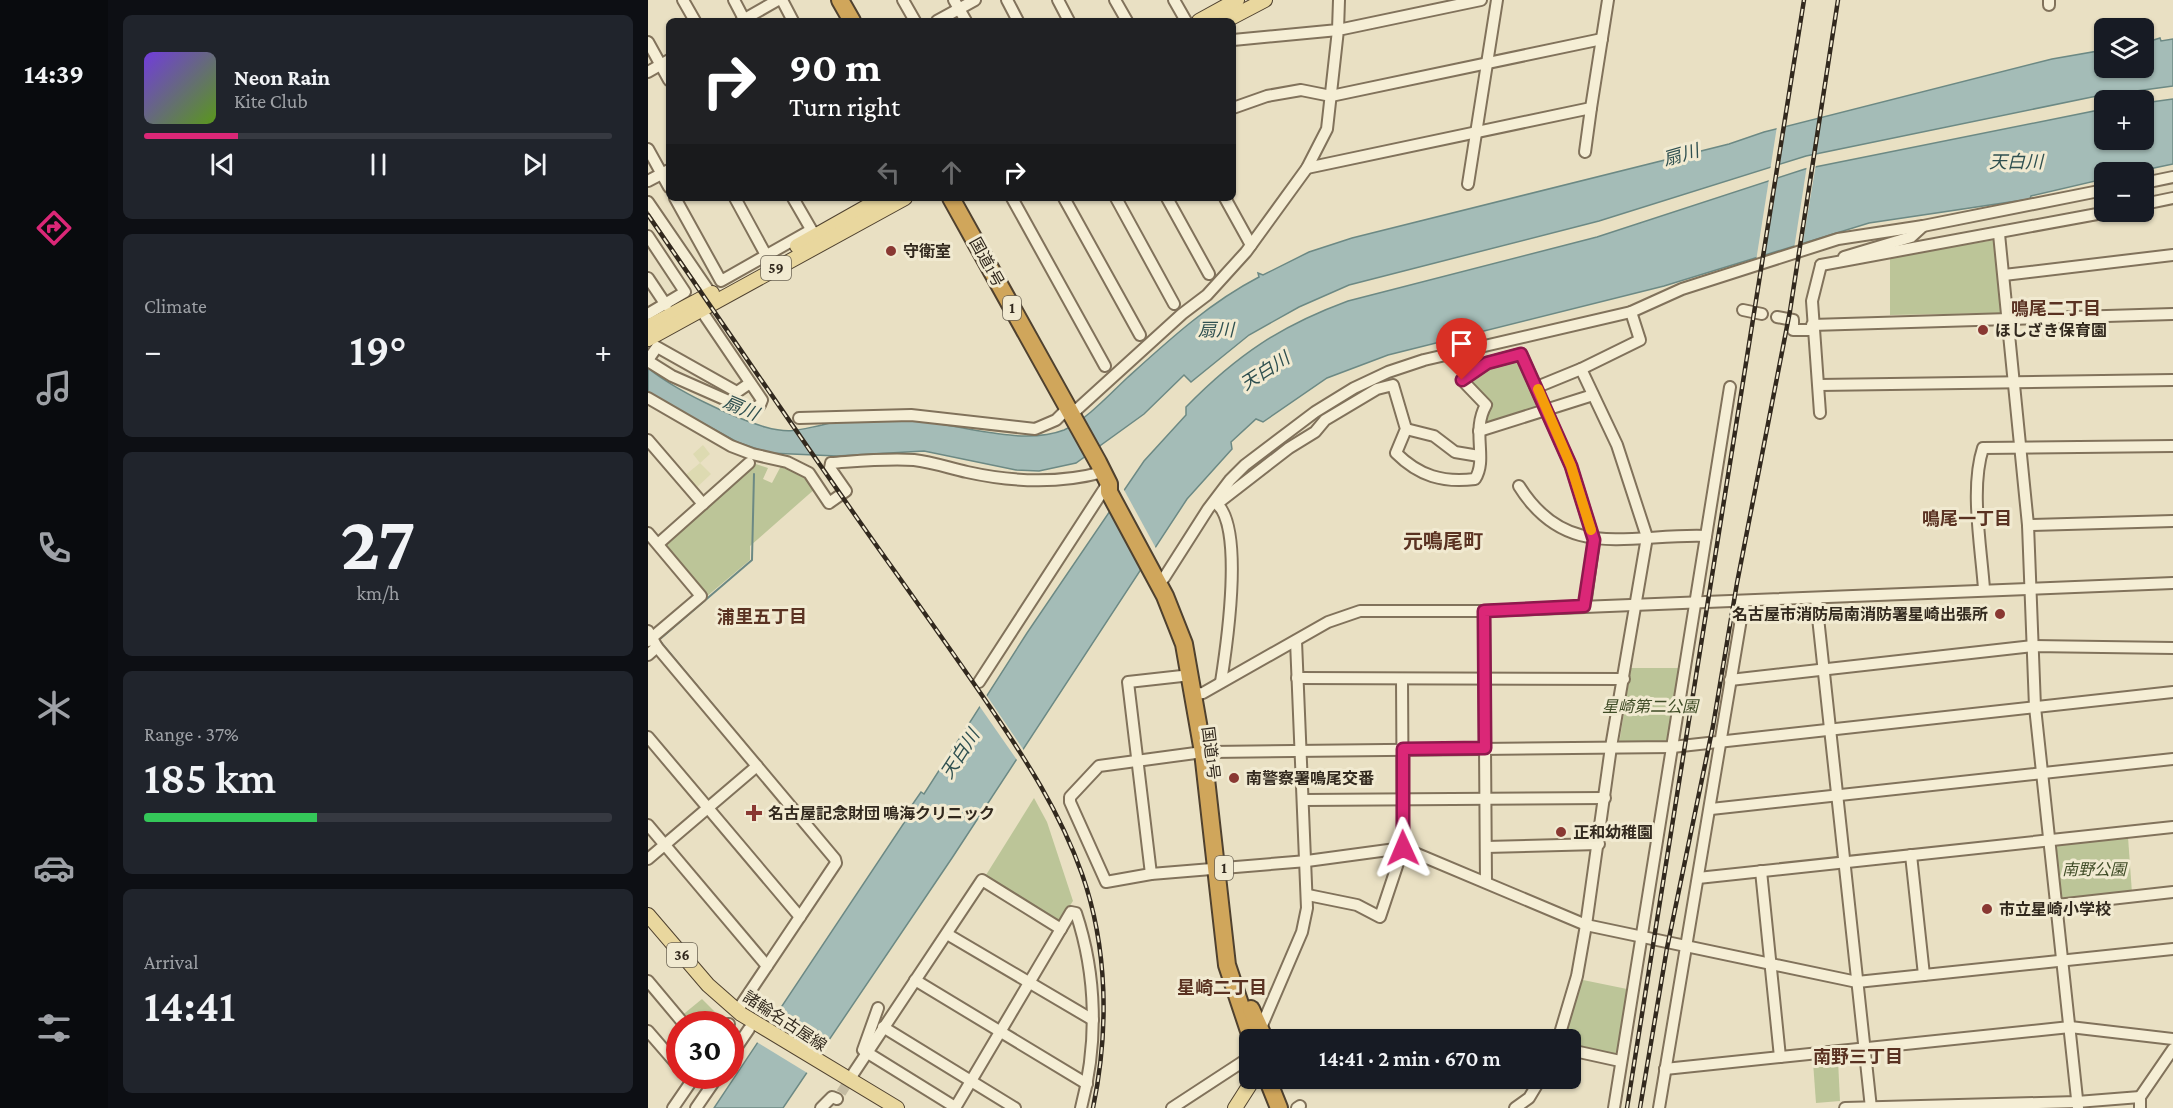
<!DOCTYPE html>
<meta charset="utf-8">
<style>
body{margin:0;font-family:"Crimson Pro","Noto Sans JP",serif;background:#20242c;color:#f1f3f6;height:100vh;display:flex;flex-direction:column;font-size:22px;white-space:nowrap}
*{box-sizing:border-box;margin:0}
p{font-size:20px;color:#9ea1a6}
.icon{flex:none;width:33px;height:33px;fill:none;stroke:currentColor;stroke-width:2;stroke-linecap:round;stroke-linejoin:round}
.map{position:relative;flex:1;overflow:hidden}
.sheet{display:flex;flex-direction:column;gap:15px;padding:15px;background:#0d0f14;width:540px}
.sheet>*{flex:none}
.top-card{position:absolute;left:18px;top:18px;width:570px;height:183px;border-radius:9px;box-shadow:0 2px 4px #0004;background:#202124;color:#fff;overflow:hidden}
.buttons{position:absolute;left:1446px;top:18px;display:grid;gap:12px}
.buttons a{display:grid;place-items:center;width:60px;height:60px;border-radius:9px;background:#171b24;box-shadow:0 2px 4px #0004;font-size:30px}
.speed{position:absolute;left:18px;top:1011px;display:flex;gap:12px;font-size:30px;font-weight:700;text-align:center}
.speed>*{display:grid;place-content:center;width:78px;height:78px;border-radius:50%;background:#171b24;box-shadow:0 2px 4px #0004;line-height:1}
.speed .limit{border:9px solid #d22;background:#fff;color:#111}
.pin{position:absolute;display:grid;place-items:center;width:51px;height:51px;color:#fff;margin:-62px -26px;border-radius:50% 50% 50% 0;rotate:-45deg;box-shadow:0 0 6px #0007}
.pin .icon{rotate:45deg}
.me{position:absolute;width:66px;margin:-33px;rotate:359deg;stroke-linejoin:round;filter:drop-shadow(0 0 4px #0008)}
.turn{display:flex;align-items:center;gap:21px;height:126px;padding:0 24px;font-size:27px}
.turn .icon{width:78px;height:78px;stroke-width:2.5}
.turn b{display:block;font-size:42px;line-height:51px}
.lanes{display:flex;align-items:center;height:57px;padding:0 24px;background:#0003;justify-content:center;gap:30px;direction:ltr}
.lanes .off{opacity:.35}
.big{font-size:45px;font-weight:600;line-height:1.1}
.sheet .widget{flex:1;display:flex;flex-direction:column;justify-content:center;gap:9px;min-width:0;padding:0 21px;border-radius:9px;background:#20242c}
.sheet .dial{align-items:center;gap:0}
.dial b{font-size:78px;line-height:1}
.song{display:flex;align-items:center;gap:18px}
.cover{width:72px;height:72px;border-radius:9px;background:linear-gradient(135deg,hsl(260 70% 55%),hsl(90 70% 35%))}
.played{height:6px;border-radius:3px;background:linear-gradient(90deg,#db2777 20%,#363941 20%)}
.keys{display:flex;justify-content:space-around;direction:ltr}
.heat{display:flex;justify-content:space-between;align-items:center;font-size:33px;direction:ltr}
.charge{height:9px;border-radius:4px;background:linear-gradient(90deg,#34c759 37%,#363941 0)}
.trip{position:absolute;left:591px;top:1029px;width:342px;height:60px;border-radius:9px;background:#171b24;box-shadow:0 2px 4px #0004;font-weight:600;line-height:60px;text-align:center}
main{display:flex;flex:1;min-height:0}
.menu{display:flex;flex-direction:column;width:108px;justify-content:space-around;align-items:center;background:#090b0e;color:#9ea1a6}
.menu .icon{width:42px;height:42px}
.menu .current{color:#db2777}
.menu b{font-size:27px;color:#f1f3f6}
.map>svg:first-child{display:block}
</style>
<main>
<nav class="menu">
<b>14:39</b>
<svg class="icon current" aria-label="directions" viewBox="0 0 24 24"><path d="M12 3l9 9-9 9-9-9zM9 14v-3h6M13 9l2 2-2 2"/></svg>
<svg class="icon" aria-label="music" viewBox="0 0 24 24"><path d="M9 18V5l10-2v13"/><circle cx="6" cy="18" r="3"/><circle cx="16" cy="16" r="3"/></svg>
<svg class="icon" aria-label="phone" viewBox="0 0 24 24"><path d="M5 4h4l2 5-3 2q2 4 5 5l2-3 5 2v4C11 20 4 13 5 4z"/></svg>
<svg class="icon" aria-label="climate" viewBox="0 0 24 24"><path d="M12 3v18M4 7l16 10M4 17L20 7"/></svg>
<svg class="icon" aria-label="car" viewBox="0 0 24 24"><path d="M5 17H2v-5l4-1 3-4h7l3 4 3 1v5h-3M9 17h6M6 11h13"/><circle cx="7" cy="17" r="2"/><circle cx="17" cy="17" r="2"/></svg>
<svg class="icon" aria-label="filters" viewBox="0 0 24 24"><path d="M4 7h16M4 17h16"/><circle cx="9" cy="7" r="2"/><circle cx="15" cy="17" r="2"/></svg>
</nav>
<section class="sheet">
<div class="widget">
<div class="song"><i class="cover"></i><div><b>Neon Rain</b><p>Kite Club</p></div></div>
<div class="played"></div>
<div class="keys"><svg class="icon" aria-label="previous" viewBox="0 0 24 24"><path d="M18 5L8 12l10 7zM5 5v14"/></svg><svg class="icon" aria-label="pause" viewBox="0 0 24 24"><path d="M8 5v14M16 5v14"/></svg><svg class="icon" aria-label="next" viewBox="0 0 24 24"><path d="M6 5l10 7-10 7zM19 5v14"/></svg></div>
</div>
<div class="widget"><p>Climate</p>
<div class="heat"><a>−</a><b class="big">19°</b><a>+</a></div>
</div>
<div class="widget dial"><b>27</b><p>km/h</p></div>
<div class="widget"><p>Range · 37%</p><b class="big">185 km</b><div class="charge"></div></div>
<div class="widget"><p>Arrival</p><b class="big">14:41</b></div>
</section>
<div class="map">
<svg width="1525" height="1108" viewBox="0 0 1525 1108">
<rect width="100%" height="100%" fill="#e9e0c3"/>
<path fill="#dddab1" d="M55 445 62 454 52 463 63 474 46 490 35 477 52 463 45 454Z"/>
<g fill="#bcc598">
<path d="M1347 240 1354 313 1242 315V257Z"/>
<path d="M872 360 893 409 837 428 832 422 843 405 823 382 841 367Z"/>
<path d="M105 463 120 468 115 479 124 483 134 464 158 474 168 488 102 546V560L58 597 16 546V543Z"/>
<path d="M983 668H1030L1033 673 1022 740 1019 743 971 744Z"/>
<path d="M386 798 399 822 425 901 411 922 338 875Z"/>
<path d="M1480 837 1484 893 1414 901 1408 847 1412 843Z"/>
<path d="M935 980 979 989 982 993 971 1056 923 1047 922 1040H914L932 981Z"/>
<path d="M54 999 76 1021 73 1024H39L32 1017Z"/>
<path d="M1190 1060 1192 1101 1168 1103 1165 1062Z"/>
</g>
<g fill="#a4bcb7" stroke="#6c8984" stroke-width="1.5">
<path d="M1512 38 1513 41 1525 39V86L1444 97 1158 156 951 221 701 285 651 307 601 335 543 382 536 375 496 414 428 463 391 471 368 470 276 451 189 456 121 453 89 442 0 393V368C27 390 83 417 117 427 142 434 150 430 174 425 194 419 220 419 241 419 295 417 367 449 416 430 437 421 462 394 479 378 521 340 561 303 611 277L610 273 615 275 661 252 704 238 1081 144 1116 132 1404 59 1456 50V68H1496V43Z"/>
<path d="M1525 99V164L1487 172H1456V179L1383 196 1382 199 1221 223 1016 286 740 355 679 378 615 422 608 419 583 442 584 449 539 499 304 858 135 1108H66L266 808 264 805 273 792 276 794 379 633 496 461 538 415V407C589 355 632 326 700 301L949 237 1157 169 1456 109V140H1496V103Z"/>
</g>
<g fill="#e9e0c3">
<path d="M1138 123 1131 168 1122 171 1129 126Z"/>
<path d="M1168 164 1154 247 1146 249 1159 165Z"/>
<path d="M1130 175 1116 259 1108 261 1121 179Z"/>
<path d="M475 488 510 552 497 571 462 507Z"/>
<path d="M337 693 377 752 371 763 330 704Z"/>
<path d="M120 1023 174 1055 161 1074 107 1041Z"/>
</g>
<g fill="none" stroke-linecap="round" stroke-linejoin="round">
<g stroke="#6c8984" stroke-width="2">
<path d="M12 639 104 560 106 474"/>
<path d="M11 640 169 830"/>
</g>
<path stroke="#c4bba2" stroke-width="10" stroke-dasharray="10 5" stroke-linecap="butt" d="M193 1093 205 1074"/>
<g stroke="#81725b" stroke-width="14">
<g id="minor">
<path d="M35 0 47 21"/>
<path d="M86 0 97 21"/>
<path d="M134 0 145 21"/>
<path d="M255 0 267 21"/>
<path d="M306 0 318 21"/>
<path d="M359 0 370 21"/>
<path d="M410 0 421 21"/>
<path d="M467 0 479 21"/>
<path d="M526 0 538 21"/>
<path d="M1401 0V5"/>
<path d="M93 21 130 0"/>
<path d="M289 21 327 0"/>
<path d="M585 40 690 30 691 0"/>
<path d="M0 42 21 80"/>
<path d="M0 72 21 60"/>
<path d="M585 108 619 96 653 90 683 96 954 39"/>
<path d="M0 149 21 187"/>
<path d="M937 152 943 108"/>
<path d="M659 168 943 108 960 0"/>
<path d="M0 181 21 170"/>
<path d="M1496 183 1525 177"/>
<path d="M820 184 849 0"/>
<path d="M27 198 73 281 163 230"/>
<path d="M87 198 118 255"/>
<path d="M145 198 167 236"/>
<path d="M364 198 457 366"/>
<path d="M416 198 492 335"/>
<path d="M468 198 526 304"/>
<path d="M519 198 561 274"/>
<path d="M577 198 603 245"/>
<path d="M0 202 63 294"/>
<path d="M1496 204 1525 198"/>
<path d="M1351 234 1380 525 1387 707 1430 1108"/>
<path d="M0 236 37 292 0 314"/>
<path d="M1196 257 1263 237 1275 226"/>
<path d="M1173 265 1460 212"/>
<path d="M1356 275 1525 255"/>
<path d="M0 278 18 305"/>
<path d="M1095 310 1114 314"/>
<path d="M1129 317 1145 320V330H1165"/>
<path d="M1164 325 1525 314"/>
<path d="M0 360 9 347 89 392 102 383"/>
<path d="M0 361 24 376 101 410 112 405 114 400 53 310"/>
<path d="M1171 385 1525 380"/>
<path d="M889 387 933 369 992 340 983 312"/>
<path d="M0 398 83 446 104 454 139 462 161 473 181 503 198 491 182 468 183 463C211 461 238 458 266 460 284 462 301 468 319 472 364 482 411 484 455 472"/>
<path d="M1172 413 1164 301 1173 265"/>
<path d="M424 414 534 314 559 295 598 252 659 168 679 129 690 30 833 0"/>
<path d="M151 418 263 415 387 429 408 420 420 408"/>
<path d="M758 429 786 436 807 452 831 456"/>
<path d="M831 431 945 395"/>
<path d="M0 440 55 504 10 544"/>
<path d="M871 486C919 563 983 533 1058 536"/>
<path d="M566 502C598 519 578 650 573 682"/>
<path d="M570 503 641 448 667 432 677 420 729 389 745 385 758 429 748 453C771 476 795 483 827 479 840 459 823 431 838 405L814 380 839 363 873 354 923 466 946 540 937 606"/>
<path d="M55 504 101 463"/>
<path d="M1380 525 1525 521"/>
<path d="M0 533 53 596 0 641"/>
<path d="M516 578 560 509 582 480 597 465 667 412 706 388 740 372 776 360 983 312 1034 289 1190 239 1275 226 1456 190"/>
<path d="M1336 589C1333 546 1322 488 1335 448L1525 446"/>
<path d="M1168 599 1223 1108"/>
<path d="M836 611 838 882"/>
<path d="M0 631 9 647 187 859 188 863 93 1005"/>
<path d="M0 655 9 647"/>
<path d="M649 678 976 679"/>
<path d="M1082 680 1385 646 1525 648"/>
<path d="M331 682 460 483"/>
<path d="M547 694 555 693 680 622 712 611H836L1525 583"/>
<path d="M0 737 152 917"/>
<path d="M555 752 451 766 422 797V802L458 882 503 874 659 861 755 848 938 925 1209 982 1525 949"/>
<path d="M563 752 1024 747 1525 692"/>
<path d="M656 800 957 798"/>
<path d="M1063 809 1525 759"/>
<path d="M0 825 119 966"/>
<path d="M838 847 951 844"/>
<path d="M1263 855 1276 975"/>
<path d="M0 859 109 766"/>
<path d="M1113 871 1132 1057"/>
<path d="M503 874 480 682 543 675"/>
<path d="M1050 878 1525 827"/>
<path d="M660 895 709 905 732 917 755 848 754 679"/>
<path d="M1409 905 1525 892"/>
<path d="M299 934 445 1020"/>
<path d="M267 980 439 1084"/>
<path d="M0 981 36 1024"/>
<path d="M230 1008 215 1050 307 1107"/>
<path d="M80 1024H81"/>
<path d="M235 1027 367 1108"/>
<path d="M612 1030 654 932 659 908 648 641"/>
<path d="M0 1031 32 1068"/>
<path d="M910 1040 929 976 938 925 963 747 999 537 969 445 933 369"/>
<path d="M922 1050 972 1061"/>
<path d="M82 1057 101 1029"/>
<path d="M1017 1069 1422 1027 1525 1039"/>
<path d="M205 1074 334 880 413 929"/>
<path d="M25 1108 47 1076"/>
<path d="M48 1108 70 1076"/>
<path d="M173 1108 184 1097 189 1099"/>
<path d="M307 1108 423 912 428 913C449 976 450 1044 433 1108"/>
<path d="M524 1108 602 1057"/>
<path d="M649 1108 652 1106"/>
<path d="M867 1108 881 1098 893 1078"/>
<path d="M966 1108 1082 387"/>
<path d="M1011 1108 1096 601"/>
<path d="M1197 1108 1429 1102 1492 1097"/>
<path d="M1492 1108V1097L1525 1049"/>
</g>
</g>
<g stroke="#4f412f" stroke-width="16">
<g id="major">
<path d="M551 21 589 0"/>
<path d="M577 21 617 0"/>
<path d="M149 246 234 198"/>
<path d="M0 327 64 293"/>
<path d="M0 339 257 198"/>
<path d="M0 915 60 985 93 1014 249 1108"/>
<path d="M587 1108 603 1083 612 1078"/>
</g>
</g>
<g stroke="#4f412f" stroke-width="20">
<g id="highway">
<path d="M192 0 204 21"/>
<path d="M303 198 450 462 461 484V492L517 596 536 644 555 752 579 965 604 1040"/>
<path d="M603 1009 617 1040"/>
<path d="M619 1078 631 1108"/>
</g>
</g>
<use href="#minor" stroke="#f5eed5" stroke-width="10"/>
<use href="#major" stroke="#e9d79e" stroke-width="14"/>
<use href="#highway" stroke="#d0a65b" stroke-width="16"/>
<g stroke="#32291e" stroke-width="4.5">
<g id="rail">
<path d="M0 215C79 330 157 445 238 559 273 608 308 657 342 707 378 760 412 812 434 874 460 948 461 1031 445 1108"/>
<path d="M979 1108 1156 0"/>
<path d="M992 1108 1019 948 1065 726 1089 583 1142 311 1190 0"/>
</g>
</g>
<use href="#rail" stroke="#f1ead1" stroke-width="2" stroke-dasharray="7" stroke-linecap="butt"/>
</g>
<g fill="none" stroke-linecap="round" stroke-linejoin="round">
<g stroke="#8e194d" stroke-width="15">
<path id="route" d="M755 848V749L837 748 836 611 936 606 946 540 923 466 873 354 839 363 814 380"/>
</g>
<use href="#route" stroke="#db2777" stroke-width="10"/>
<path stroke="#f59e0b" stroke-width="10" d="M890 389 923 466 943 530"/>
</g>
<g fill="#893832" stroke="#f1ead1" stroke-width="2">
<circle cx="243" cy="251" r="6"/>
<circle cx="1335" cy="330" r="6"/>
<circle cx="1352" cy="614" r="6"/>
<circle cx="586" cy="778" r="6"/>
<path d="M103 804h6v6h6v6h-6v6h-6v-6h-6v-6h6z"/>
<circle cx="913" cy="832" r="6"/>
<circle cx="1339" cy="909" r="6"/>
</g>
<g text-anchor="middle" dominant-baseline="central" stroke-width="6" stroke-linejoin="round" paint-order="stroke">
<g fill="#f1ead1" stroke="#6b6354" stroke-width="1.5">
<rect x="113" y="256" width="30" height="24" rx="4.5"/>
<rect x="355" y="296" width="18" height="24" rx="4.5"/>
<rect x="567" y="856" width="18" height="24" rx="4.5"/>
<rect x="19" y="943" width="30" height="24" rx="4.5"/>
</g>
<g font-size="15" font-weight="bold" fill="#32291e">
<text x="128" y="268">59</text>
<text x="364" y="308">1</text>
<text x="576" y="868">1</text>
<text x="34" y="955">36</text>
</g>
<g font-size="16" font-weight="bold" fill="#32291e" stroke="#f1ead1" text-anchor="start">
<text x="255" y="251">守衛室</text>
<text x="1347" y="330">ほしざき保育園</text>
<text x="1340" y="614" text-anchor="end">名古屋市消防局南消防署星崎出張所</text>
<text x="598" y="778">南警察署鳴尾交番</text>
<text x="120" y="813">名古屋記念財団 鳴海クリニック</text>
<text x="925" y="832">正和幼稚園</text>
<text x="1351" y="909">市立星崎小学校</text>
</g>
<g font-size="16" fill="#32291e" stroke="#f1ead1">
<text transform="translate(339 262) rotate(61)">国道1号</text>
<text transform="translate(563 753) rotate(83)">国道1号</text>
<text transform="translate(137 1021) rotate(33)">諸輪名古屋線</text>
</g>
<g font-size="16" font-style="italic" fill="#404d27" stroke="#f1ead1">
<text x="1002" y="706">星崎第二公園</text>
<text x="1446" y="869">南野公園</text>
</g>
<g font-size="18" font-style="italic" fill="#2f5050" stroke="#f1ead1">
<text transform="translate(1033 155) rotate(-16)">扇川</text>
<text x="1368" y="162">天白川</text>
<text x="568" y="330">扇川</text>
<text transform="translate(617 371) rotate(-33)">天白川</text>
<text transform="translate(93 408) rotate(23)">扇川</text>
<text transform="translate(312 754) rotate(-57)">天白川</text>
</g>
<g font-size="18" font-weight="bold" fill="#5a3222" stroke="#f1ead1">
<text x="1408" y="309">鳴尾二丁目</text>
<text x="1319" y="519">鳴尾一丁目</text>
<text x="114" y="617">浦里五丁目</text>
<text x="574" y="988">星崎二丁目</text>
<text x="1210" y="1057">南野三丁目</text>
</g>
<g font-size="20" font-weight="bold" fill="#5a3222" stroke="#f1ead1">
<text x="795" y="541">元鳴尾町</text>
</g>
</g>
</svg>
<div class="buttons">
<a><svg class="icon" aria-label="layers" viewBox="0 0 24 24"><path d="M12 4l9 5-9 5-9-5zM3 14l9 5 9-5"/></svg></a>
<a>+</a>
<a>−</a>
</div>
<div class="speed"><div class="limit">30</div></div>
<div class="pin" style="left:814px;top:380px;background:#d93025"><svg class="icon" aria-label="arrive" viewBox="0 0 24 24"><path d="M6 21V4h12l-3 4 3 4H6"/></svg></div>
<svg class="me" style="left:755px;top:848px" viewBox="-20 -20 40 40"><path d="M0-17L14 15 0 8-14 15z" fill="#db2777" stroke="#fff" stroke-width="4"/></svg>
<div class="trip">14:41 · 2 min · 670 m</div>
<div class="top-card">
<div class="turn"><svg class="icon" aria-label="right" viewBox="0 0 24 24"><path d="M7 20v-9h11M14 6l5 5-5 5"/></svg><div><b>90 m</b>Turn right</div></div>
<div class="lanes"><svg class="icon off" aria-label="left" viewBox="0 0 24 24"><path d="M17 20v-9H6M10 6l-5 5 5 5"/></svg><svg class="icon off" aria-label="ahead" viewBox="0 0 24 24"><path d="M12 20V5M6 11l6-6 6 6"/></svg><svg class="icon" aria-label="right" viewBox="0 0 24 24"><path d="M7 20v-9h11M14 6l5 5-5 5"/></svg></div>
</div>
</div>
</main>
